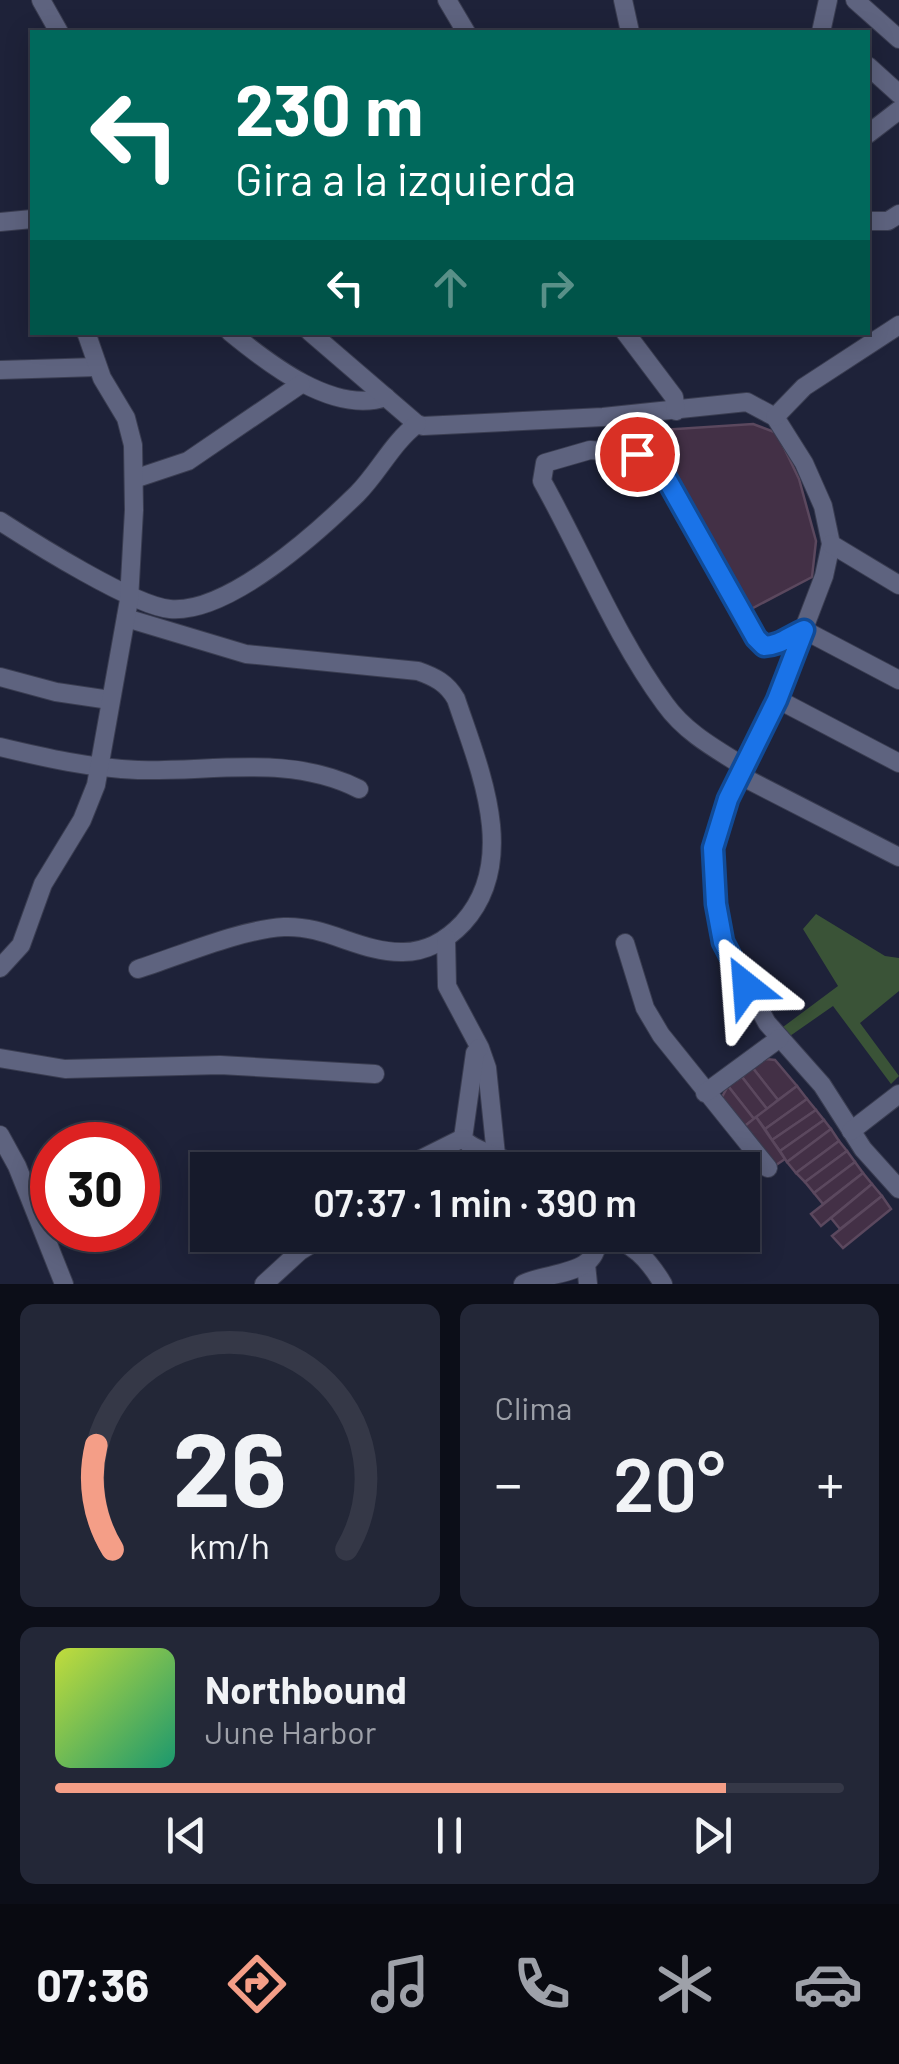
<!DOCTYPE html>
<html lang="es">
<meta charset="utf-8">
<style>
body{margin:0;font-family:Barlow,sans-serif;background:#232737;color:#f1f3f6;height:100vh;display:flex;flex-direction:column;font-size:38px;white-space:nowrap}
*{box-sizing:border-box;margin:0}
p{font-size:32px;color:#9ea1a9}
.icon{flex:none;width:55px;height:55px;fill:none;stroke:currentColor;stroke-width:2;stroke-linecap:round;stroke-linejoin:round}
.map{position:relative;height:1284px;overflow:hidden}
.details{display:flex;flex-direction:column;gap:20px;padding:20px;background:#0c0e18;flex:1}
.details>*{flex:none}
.hud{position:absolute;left:30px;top:30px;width:840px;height:305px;border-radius:0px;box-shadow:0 5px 25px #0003,0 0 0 2px #353847;background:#00695c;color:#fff;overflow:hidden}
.speed{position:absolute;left:30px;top:1122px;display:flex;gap:20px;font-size:50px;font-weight:700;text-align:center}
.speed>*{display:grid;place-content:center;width:130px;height:130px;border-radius:50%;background:#161a2b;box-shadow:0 5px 25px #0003,0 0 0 2px #353847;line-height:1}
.speed .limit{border:15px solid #d22;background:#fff;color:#111}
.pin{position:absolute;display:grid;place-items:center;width:85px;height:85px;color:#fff;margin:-42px;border:5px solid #fff;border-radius:50%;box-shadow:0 2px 10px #0007}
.me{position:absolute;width:110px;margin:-55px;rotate:332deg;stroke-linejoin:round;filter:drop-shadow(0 0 8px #0008)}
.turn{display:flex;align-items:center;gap:35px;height:210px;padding:0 40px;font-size:45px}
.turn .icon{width:130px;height:130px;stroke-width:2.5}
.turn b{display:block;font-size:70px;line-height:85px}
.lanes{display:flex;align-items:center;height:95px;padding:0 40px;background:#0003;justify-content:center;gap:50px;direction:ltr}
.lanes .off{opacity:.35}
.big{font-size:75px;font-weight:600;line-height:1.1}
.details .widget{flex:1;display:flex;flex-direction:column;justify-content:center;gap:15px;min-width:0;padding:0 35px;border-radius:15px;background:#232737}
.details .dial{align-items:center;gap:0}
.dial svg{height:260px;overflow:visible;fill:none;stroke:#353847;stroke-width:7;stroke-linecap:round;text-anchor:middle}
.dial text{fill:#f1f3f6;stroke:none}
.song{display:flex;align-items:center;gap:30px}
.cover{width:120px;height:120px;border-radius:15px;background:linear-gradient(135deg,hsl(70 70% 55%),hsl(160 70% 35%))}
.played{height:10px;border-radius:5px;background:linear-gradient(90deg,#f49e87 85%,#353847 85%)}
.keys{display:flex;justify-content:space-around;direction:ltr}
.heat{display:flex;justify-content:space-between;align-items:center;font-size:55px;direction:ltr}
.details .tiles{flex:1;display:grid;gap:20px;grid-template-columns:1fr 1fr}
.widget:last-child{grid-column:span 2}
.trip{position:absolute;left:190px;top:1152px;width:570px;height:100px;border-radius:0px;background:#161a2b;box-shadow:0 5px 25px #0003,0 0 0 2px #353847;font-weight:600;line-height:100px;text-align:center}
.tab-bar{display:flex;height:160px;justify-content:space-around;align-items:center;background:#090a11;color:#9ea1a9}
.tab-bar .icon{width:70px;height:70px}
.tab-bar .on{color:#f49e87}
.tab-bar b{font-size:45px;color:#f1f3f6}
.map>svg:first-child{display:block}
</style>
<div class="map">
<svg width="899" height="1284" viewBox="0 0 899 1284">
<rect width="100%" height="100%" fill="#1e2239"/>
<path fill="#3a5337" d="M816 914 885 956 899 958V991L860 1023 899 1076 891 1084 833 1006 790 1036 783 1027 838 986 803 929Z"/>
<g fill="#433046" stroke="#5b485e" stroke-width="2.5">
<path d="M753 424 777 433 799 479 816 541 812 577 751 609 670 463 630 432Z"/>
<path d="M766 1059 775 1060 797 1086 778 1100 752 1067Z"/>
<path d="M752 1067 778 1100 767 1109 742 1077Z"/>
<path d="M742 1077 767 1109 754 1119 728 1086Z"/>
<path d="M728 1086 754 1119 741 1129 722 1097Z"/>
<path d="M797 1086 807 1099 765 1129 756 1117Z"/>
<path d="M807 1099 816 1110 772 1140 765 1129Z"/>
<path d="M816 1110 824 1120 780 1151 772 1140Z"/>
<path d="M756 1117 785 1159 773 1167 741 1129Z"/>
<path d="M824 1120 831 1129 787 1162 780 1151Z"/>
<path d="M831 1129 839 1141 796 1173 787 1162Z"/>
<path d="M839 1141 847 1151 805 1182 796 1173Z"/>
<path d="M847 1151 855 1162 814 1193 805 1182Z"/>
<path d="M855 1162 863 1173 823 1204 814 1193Z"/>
<path d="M863 1173 872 1184 821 1226 811 1214Z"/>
<path d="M872 1184 882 1196 840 1229 831 1218Z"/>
<path d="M882 1196 891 1209 843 1248 832 1236Z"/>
</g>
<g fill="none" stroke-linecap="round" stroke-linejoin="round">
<g stroke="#3a3d51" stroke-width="20">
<g id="minor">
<path d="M41 0 59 32"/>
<path d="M447 0 466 32"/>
<path d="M623 0 630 32"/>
<path d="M855 0 899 39"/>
<path d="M821 32 828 0"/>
<path d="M868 66 899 94"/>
<path d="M868 134 899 110"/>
<path d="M868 221H888L899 214"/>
<path d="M0 222 32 219"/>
<path d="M230 332C269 364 334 415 386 397"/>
<path d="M310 332 417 424 423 426 603 417 747 402 775 417 804 463 823 506 831 544 824 576 777 699 728 799 713 848 716 904 723 942 767 1023 822 1085 863 1149 899 1189"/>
<path d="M625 332 674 397 676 411"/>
<path d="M0 370 97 367"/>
<path d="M775 417 804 387 899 325"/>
<path d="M134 479 188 461 301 384"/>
<path d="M0 521C34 543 134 606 170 609 228 614 317 533 357 494 379 472 392 443 417 424"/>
<path d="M831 544 899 585"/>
<path d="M126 618 246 654 418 671C435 677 447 683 456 699 479 768 520 860 463 923 447 940 426 952 403 952 361 953 326 925 284 927 238 930 182 955 138 969"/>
<path d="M0 677 56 692 110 700"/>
<path d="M777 699 899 763"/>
<path d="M0 747C46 758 90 768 138 770 212 772 290 754 359 789"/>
<path d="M743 766C714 748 685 732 665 704 615 636 583 554 542 481L545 463 590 450 637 454 665 475 756 638 765 646 780 645 789 636 804 630 899 680"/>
<path d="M739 775 899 857"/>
<path d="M446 938 447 986 480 1048 487 1068 496 1155"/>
<path d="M625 943 645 1008 661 1035 768 1168"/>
<path d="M0 968 21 945 43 884 82 820 96 785 129 600 134 510 133 445 126 418 102 378 86 332"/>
<path d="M479 1048 475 1053 463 1138C472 1152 513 1160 531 1170"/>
<path d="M0 1058 65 1069 220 1065 375 1074"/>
<path d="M705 1093 780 1038"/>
<path d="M851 1131 899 1094"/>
<path d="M0 1135 17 1166 64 1284"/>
<path d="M399 1170 463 1138"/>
<path d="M605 1235C632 1242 649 1260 663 1284"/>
<path d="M586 1264 588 1284"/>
<path d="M264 1284 300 1251 326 1235"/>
<path d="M523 1284C549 1271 603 1276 596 1235"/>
</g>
</g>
<use href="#minor" stroke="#5e637f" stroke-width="18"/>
</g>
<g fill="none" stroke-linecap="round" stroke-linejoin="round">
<g stroke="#114b97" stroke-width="25">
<path id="route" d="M637 454 665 476 756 638 764 646C781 645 789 636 804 630L777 700 728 799 713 848 716 904 723 942 746 986"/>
</g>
<use href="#route" stroke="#1a73e8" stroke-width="18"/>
</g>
</svg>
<div class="speed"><div class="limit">30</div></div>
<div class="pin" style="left:637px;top:454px;background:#d93025"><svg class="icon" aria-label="arrive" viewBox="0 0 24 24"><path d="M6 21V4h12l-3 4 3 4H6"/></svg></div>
<svg class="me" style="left:746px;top:986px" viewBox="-20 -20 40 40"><path d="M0-17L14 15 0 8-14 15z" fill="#1a73e8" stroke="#fff" stroke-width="4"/></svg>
<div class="trip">07:37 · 1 min · 390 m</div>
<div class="hud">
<div class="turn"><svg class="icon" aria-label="left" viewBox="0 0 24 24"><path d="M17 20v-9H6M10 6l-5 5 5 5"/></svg><div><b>230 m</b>Gira a la izquierda</div></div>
<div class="lanes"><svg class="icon" aria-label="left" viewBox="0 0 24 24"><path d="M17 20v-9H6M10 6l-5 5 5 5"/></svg><svg class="icon off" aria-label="ahead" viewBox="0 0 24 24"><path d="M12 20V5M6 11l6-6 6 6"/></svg><svg class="icon off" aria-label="right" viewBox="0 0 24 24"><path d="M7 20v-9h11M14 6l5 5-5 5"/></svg></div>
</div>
</div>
<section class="details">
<div class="tiles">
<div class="widget dial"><svg viewBox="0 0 100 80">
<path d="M14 69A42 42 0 1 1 86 69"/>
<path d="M14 69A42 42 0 0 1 9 37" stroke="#f49e87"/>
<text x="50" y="56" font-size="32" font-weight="700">26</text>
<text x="50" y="72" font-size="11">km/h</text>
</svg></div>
<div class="widget"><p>Clima</p>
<div class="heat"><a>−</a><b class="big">20°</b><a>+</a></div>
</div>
<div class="widget">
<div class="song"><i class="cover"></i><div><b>Northbound</b><p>June Harbor</p></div></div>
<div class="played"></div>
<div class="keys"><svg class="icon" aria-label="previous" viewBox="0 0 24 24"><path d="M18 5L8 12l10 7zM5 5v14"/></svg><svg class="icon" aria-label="pause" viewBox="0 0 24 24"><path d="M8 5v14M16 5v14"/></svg><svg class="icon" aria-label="next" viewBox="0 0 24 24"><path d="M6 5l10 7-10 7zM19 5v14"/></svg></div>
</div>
</div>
</section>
<nav class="tab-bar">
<b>07:36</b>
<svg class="icon on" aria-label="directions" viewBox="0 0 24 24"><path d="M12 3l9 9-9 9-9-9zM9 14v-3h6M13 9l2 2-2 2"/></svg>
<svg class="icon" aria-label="music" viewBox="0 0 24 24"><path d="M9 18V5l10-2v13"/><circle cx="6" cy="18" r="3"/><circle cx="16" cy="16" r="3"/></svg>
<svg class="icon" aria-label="phone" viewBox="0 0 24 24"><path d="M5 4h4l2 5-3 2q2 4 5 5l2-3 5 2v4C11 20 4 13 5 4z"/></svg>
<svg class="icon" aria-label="climate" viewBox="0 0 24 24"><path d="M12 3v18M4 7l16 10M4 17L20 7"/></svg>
<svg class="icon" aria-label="car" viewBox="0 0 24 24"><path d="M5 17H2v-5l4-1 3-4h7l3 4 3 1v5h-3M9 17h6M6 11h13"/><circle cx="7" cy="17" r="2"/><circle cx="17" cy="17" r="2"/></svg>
</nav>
